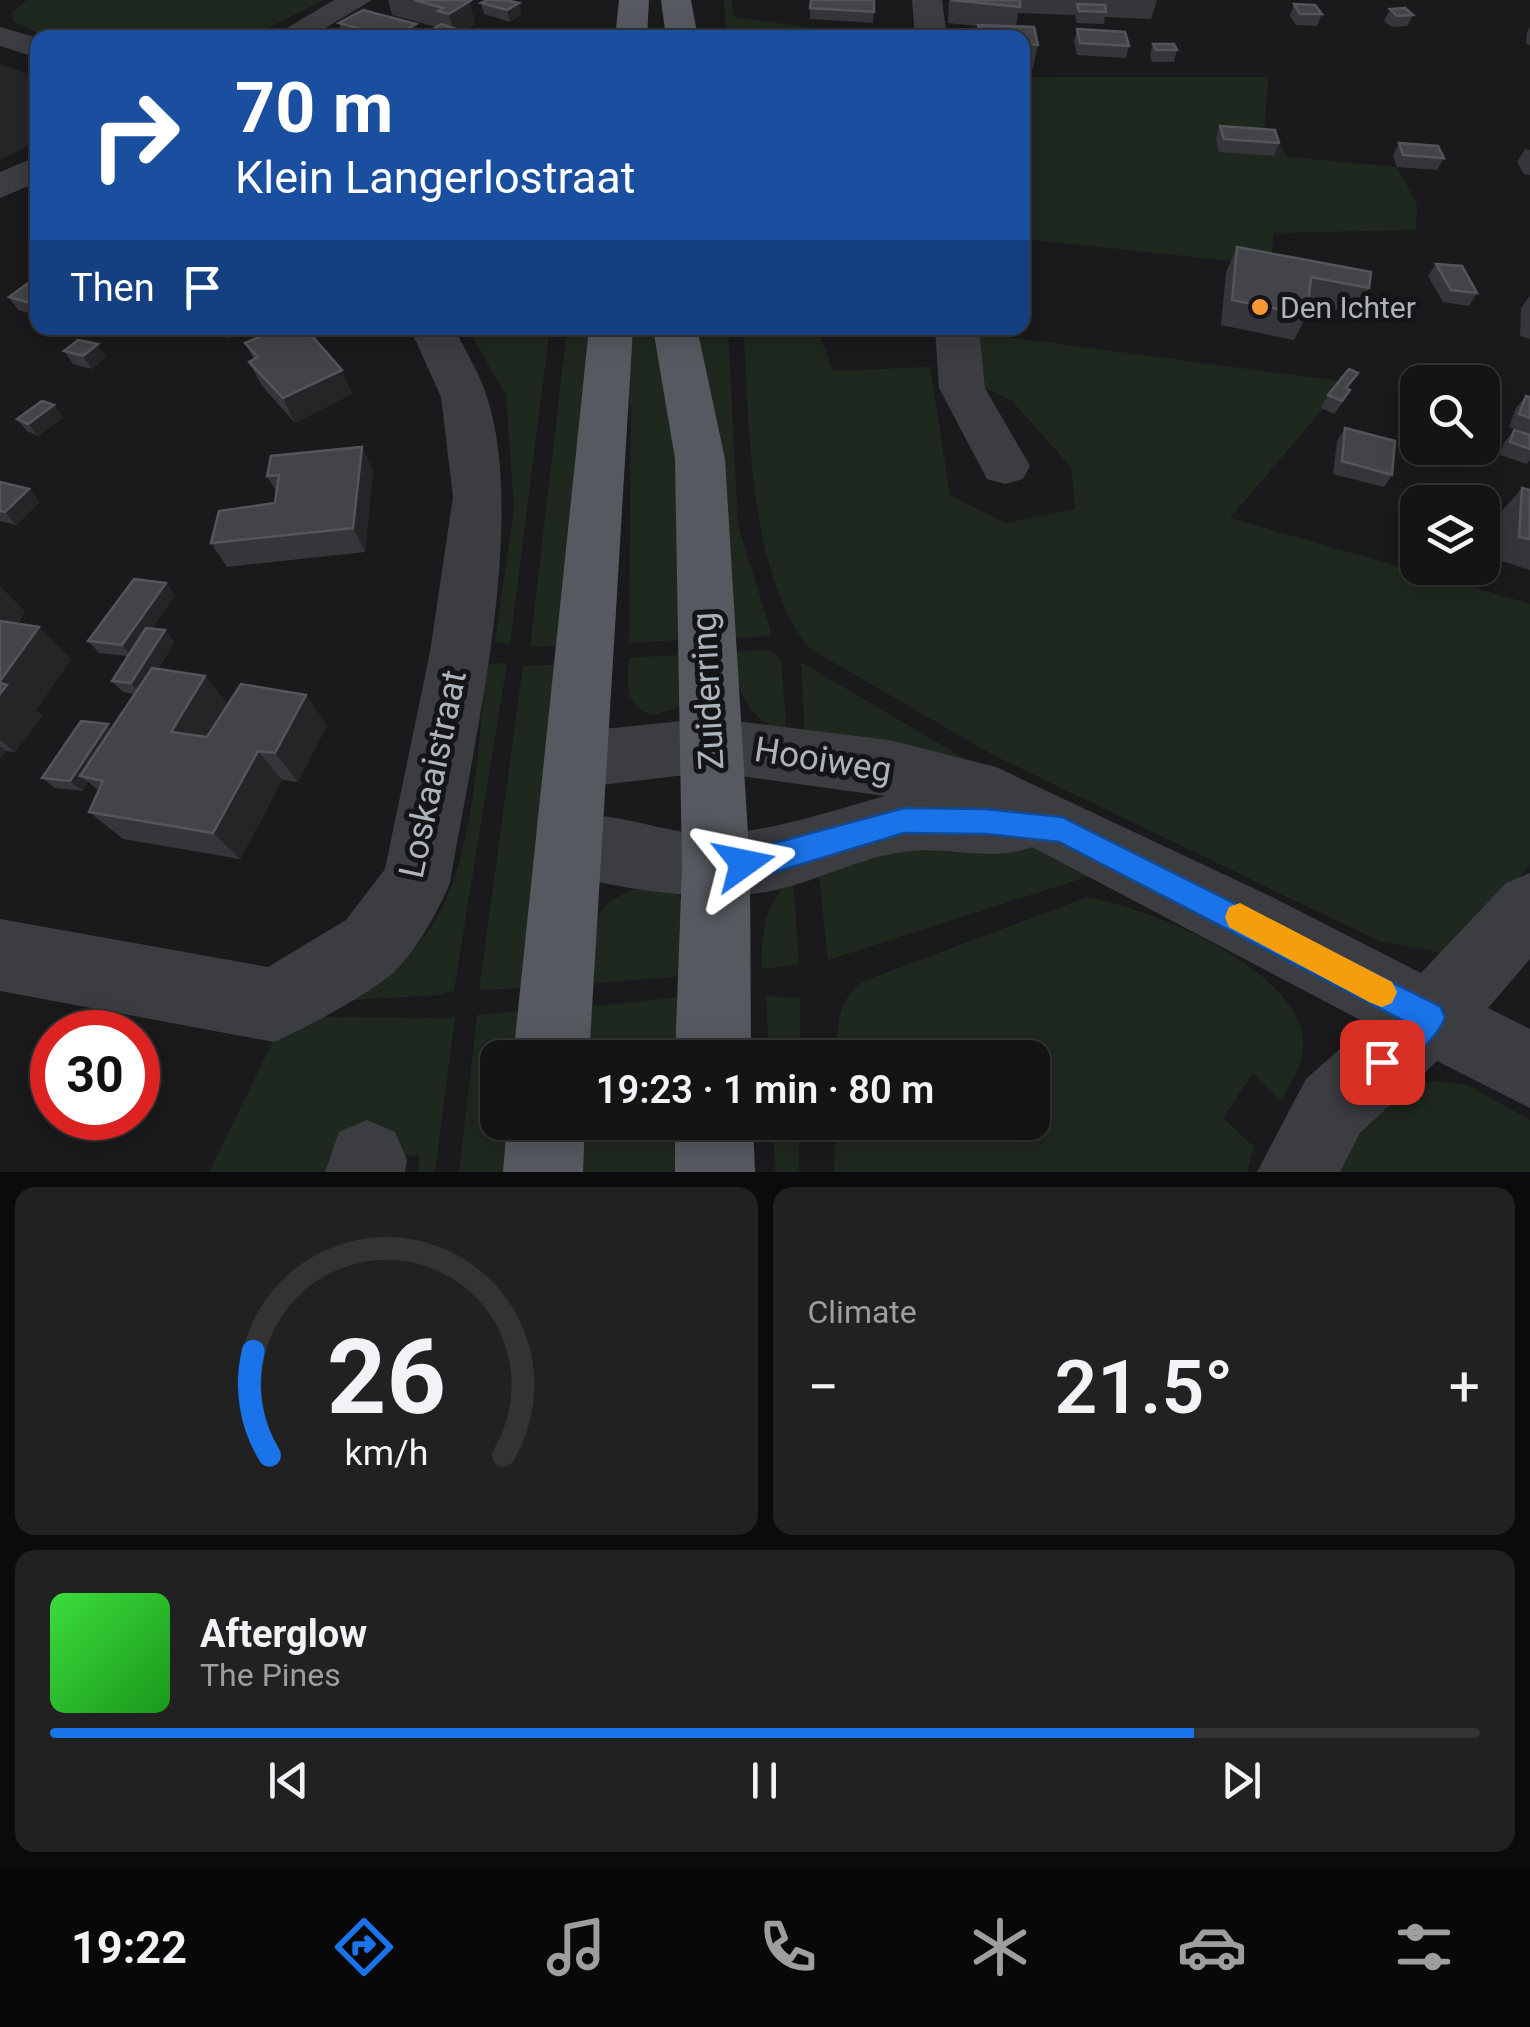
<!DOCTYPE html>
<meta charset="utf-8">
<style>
body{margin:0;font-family:Roboto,sans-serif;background:#212122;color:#f1f3f6;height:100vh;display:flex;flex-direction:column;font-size:38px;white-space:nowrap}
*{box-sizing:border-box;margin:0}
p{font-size:32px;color:#9d9ea0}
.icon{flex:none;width:55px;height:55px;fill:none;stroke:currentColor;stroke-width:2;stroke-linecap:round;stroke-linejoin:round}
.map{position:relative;height:1172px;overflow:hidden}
.details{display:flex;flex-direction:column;gap:15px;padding:15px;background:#0b0b0c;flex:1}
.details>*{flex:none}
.guide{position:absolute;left:30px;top:30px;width:1000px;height:305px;border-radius:20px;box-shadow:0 5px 25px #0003,0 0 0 2px #333334;background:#1a4fa0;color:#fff;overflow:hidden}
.tools{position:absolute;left:1400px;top:365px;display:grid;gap:20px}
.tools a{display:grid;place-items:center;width:100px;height:100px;border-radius:20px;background:#141415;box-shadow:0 5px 25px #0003,0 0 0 2px #333334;font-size:50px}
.speed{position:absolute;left:30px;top:1010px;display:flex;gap:20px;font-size:50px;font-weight:700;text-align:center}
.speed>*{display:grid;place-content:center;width:130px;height:130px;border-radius:50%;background:#141415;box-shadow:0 5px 25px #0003,0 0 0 2px #333334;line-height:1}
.speed .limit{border:15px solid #d22;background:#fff;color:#111}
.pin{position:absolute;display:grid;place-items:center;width:85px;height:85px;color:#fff;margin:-42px;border-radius:20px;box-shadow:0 5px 15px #0006}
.me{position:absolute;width:110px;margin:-55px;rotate:78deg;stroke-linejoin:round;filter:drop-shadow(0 0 8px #0008)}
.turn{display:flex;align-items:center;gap:35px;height:210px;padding:0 40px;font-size:45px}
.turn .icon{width:130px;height:130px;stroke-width:2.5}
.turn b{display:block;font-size:70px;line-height:85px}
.then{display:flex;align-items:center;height:95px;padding:0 40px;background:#0003;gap:20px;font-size:38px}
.big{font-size:75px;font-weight:600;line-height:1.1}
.details .widget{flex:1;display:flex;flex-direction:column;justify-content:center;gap:15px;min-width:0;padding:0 35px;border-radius:20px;background:#212122}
.details .dial{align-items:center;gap:0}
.dial svg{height:260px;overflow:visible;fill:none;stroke:#333334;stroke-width:7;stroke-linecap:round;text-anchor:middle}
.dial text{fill:#f1f3f6;stroke:none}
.song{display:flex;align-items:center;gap:30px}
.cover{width:120px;height:120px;border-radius:15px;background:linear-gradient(135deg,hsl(120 70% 55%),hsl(120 70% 35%))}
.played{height:10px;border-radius:5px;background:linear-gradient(90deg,#1a73e8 80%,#333334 80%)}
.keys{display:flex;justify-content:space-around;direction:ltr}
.heat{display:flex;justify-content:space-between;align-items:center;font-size:55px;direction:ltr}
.details .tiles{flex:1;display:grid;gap:15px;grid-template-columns:1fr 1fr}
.widget:last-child{grid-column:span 2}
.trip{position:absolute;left:480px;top:1040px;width:570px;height:100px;border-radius:20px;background:#141415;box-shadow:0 5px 25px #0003,0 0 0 2px #333334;font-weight:600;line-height:100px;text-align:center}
.tab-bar{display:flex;height:160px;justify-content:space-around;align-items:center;background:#080808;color:#9d9ea0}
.tab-bar .icon{width:70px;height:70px}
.tab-bar .on{color:#1a73e8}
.tab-bar b{font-size:45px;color:#f1f3f6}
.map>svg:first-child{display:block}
</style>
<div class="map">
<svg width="1530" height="1172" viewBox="0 0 1530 1172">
<rect width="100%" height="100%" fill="#1a1a1c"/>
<path fill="#262629" d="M0 64 38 77 37 141 0 160Z"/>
<g fill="#1f281f">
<path d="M27 0H324L250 37H46L13 21 12 12Z"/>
<path d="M724 0H732L734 17 880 37H726Z"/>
<path d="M1022 77H1269L1264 125 1288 157 1397 167 1417 204 1416 230 1274 233 1270 265 1023 239Z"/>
<path d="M467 328H550L510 644 495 641 514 508 506 395Z"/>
<path d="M567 328H597L573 645 530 647Z"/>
<path d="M625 328H667L692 639 629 643 631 407 623 370Z"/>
<path d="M695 328H728L738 525 772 636 730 638Z"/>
<path d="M743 328H817L833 371 930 367 950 495 1005 523 1075 509 1071 467 1012 401 984 387 977 333 1346 382 1230 518 1530 604V864L1485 920 1442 953 1379 941 993 755 807 647C746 560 751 430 743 328Z"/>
<path d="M769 650 781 659 787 735C746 717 738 693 731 652Z"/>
<path d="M693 654 681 706 654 715C623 707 627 684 629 658Z"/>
<path d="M801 662 972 763 805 742Z"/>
<path d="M507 663 454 990 440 995 350 1000C379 981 406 961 426 934 476 868 477 744 487 664Z"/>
<path d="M566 664 538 987 479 990 523 666Z"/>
<path d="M981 836 1056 852 1099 873 828 960 818 866Z"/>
<path d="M793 876 799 964 762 969C761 929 764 906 793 876Z"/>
<path d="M652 884 677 892 696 930V975L585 984C591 925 588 901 652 884Z"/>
<path d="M1087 897C1151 909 1281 962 1301 1029 1309 1056 1294 1079 1281 1101L1253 1073 1223 1118 1254 1147 1247 1172H834L835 1123 1032 1122V1058L837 1057C838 1025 836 1004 861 982Z"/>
<path d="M689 996 690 1057 575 1058 578 1008Z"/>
<path d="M766 996 800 998V1057H769Z"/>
<path d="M538 1009 534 1057 498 1058V1122L528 1123 523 1172H459L477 1015Z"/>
<path d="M321 1017 455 1018 435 1172H418L419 1155 336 1160 333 1172H209L276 1035Z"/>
<path d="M1434 1081 1468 1085 1530 1120V1172H1338C1362 1126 1382 1097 1434 1081Z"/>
<path d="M571 1123H690L691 1172H568Z"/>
<path d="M773 1123H799V1172H775Z"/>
</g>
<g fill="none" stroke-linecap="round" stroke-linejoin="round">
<g fill="#3b3d41" fill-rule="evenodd">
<path d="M334 0H372L309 38H270Z"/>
<path d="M912 0H942L947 38H915Z"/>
<path d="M0 27 38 38V58L0 46Z"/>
<path d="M38 156V182L0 198V172Z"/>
<path d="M410 328H454C465 350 480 374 487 397 528 524 472 749 450 883 438 911 418 948 396 970 372 993 306 1028 274 1042L0 991V919L268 967 346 920 385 869 430 652 453 497 441 397Z"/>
<path d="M935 328H979L985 388 1030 466 1023 479 1005 484 987 479 939 388Z"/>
<path d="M711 718 889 740 996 767 1270 896 1421 973 1506 883 1530 873V959L1488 1008 1530 1029V1108L1437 1061 1360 1133 1340 1172H1257L1306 1079 1368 1024 1032 847C991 863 946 845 903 852 858 858 816 882 771 891 710 904 604 889 546 866L536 844 546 822C601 800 662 838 720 834 776 830 831 811 885 796L711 772 575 788 553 780 544 760 553 740 575 732Z"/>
<path d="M367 1120 395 1132 407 1160 405 1172H325L339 1132Z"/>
</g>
<g fill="#565a60" fill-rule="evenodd">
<path d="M619 0H649L647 38H615Z"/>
<path d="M661 0H691L698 38H666Z"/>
<path d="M589 328H633L589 1058H513Z"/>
<path d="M653 328H697L725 459 750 867 751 1058H675L682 867 675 459Z"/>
<path d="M507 1122H585L583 1172H503Z"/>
<path d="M675 1122H753L755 1172H675Z"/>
</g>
</g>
<g fill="#36363a">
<path d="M388 0H469L475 24 463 31 481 38H422V36L436 27 392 15Z"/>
<path d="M874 0 873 23 810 19V8Z"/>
<path d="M949 0H1157L1151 19 1105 17 1104 24 1077 23 1075 15 1018 13 1016 26 1038 45 1033 68 1022 67V38H976L978 26 948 23Z"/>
<path d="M481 3H519L521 15 510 22 484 14Z"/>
<path d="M1294 4 1322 14 1317 26 1296 25 1290 16Z"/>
<path d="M1390 9 1413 15 1407 26 1392 27 1384 21Z"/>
<path d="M339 23 416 24 420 38H344Z"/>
<path d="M1530 27V45L1526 44 1527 32Z"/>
<path d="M1077 29 1129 46 1126 58 1077 55 1074 41Z"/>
<path d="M1153 44 1177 50 1174 62H1152L1150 55Z"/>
<path d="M1220 126 1279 143 1274 156 1219 152 1216 138Z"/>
<path d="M1399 143 1444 158 1437 170 1397 167 1393 155Z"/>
<path d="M1525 149 1530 150V175L1524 174 1517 162Z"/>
<path d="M1237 247 1369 288 1355 313 1308 304 1307 315 1294 340 1221 325 1226 272Z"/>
<path d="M1436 264 1477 293 1469 306 1443 302 1428 276Z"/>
<path d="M38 276V315L18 310 9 297Z"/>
<path d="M1530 296V339L1520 336 1521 308Z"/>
<path d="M245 343 352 394 295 423 262 386 249 362 254 360Z"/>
<path d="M64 351 106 357 92 369 73 364Z"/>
<path d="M1348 388 1343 402 1334 414 1321 408 1328 395Z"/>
<path d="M1526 396 1530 397V434L1509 427 1516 408Z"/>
<path d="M54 405 63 418 38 436 27 431 17 419Z"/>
<path d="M1345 428 1392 475 1384 487 1333 474 1337 441Z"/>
<path d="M1514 430 1530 435V460L1527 464 1500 455 1504 443Z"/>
<path d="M362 447 373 471 365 552 227 567 211 543 275 503 277 493 267 476Z"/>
<path d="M0 482 29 489 39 502 16 525 0 521Z"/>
<path d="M1522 488 1530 490V570L1498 560 1501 512Z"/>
<path d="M0 587 25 612 17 624 71 659 36 710 42 716 15 752 6 751 0 759Z"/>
<path d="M175 595 152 628 165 630 174 642 158 669 228 704 327 725 298 782 282 780 240 859 123 839 89 812 99 791 88 782 83 791 55 788 42 778 112 728 135 694 123 692 112 681 128 656 99 653 88 641Z"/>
</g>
<g fill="#252528">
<path d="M460 0H469L475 24 454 36 449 14Z"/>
<path d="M519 3 521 15 510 22 507 10Z"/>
<path d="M416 24 420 38H391Z"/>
<path d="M220 328H255L227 340Z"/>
<path d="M98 344 106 357 92 369 83 356Z"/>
<path d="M342 370 352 394 295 423 283 398Z"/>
<path d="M54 405 63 418 38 436 28 424Z"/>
<path d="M362 447 373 471 365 552 353 528Z"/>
<path d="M29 489 39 502 16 525 5 512Z"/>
<path d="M166 583 175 595 132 657 122 645Z"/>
<path d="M0 587 25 612 0 646Z"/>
<path d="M39 627 71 659 36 710 42 716 15 752 0 740V681Z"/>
<path d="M165 630 174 642 141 695 131 683Z"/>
<path d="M205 676 231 707 199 762 171 732Z"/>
<path d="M306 695 327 725 298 782 275 753Z"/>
<path d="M108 724 119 735 80 776 88 782 83 791 70 781Z"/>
<path d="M0 746 6 751 0 759Z"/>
<path d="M258 751 282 780 240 859 213 833Z"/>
</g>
<g fill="#434448" stroke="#53555a" stroke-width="2.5">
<path d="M414 0H464L470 1 449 14 438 11 443 8Z"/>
<path d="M488 0H505L519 3 507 10 481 3Z"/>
<path d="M811 0H874V12L810 8Z"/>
<path d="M951 0H1020V7Z"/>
<path d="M1077 4 1105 5 1106 12 1079 11Z"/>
<path d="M1294 4 1315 5 1322 14H1300Z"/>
<path d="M1405 8 1413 15 1397 16 1390 9Z"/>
<path d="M363 10 416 24 391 38 339 23Z"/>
<path d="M441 24 480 37 431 38 422 36Z"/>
<path d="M978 25 1034 27 1038 45 1022 44V38H980Z"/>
<path d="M1077 29 1125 32 1129 46 1080 43Z"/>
<path d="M1153 44H1174L1177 50H1156Z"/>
<path d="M1220 126 1275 130 1279 143 1224 139Z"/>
<path d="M1399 143 1438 146 1444 158 1403 155Z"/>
<path d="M1237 247 1371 272 1369 288 1311 277 1307 315 1232 300Z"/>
<path d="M1436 264 1462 266 1477 293 1451 290Z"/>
<path d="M38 276V305L9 297Z"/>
<path d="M280 328H305L342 370 283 398 249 362 258 357 245 343Z"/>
<path d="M78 340 98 344 83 356 64 351Z"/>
<path d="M1349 369 1358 373 1346 388 1350 390 1342 401 1328 395Z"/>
<path d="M1526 396 1530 397V418L1519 414Z"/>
<path d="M42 401 54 405 28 424 17 419Z"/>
<path d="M1345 428 1395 441 1392 475 1342 461Z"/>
<path d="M1514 430 1530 435V449L1510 442Z"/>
<path d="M362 447 353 528 211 543 219 511 275 503 279 475 267 476 271 456Z"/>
<path d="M0 482 29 489 5 512 0 511Z"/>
<path d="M1522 488 1530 490V539L1519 537Z"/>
<path d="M134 579 166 583 122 645 88 641Z"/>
<path d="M0 621 39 627 0 681Z"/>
<path d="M146 628 165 630 131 683 112 681Z"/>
<path d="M152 668 205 676 171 732 207 737 241 684 306 695 275 753 258 751 213 833 89 812 103 781 80 776Z"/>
<path d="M0 683 7 685 0 694Z"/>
<path d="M81 721 108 724 70 781 42 778Z"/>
</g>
<path fill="#1a73e8" stroke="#114b97" stroke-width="2.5" d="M904 808 986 809 1062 817 1441 1007 1445 1018C1436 1040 1404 1068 1382 1077L1371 1073 1366 1062 1371 1051 1404 1021 1059 842 986 834 904 833 772 873 744 877 734 873 730 863 734 854Z"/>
<path fill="#f59e0b" d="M1240 903 1392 982 1397 992 1392 1003 1382 1007 1371 1003 1229 927 1225 917 1229 907Z"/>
<circle fill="#f79736" stroke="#151517" stroke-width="4" cx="1260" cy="307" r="10"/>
<g text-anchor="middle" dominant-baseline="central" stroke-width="10" stroke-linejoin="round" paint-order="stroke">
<g font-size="30" fill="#acb3bc" stroke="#151517" text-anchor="start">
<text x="1280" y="307">Den Ichter</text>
</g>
<g font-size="35" fill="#acb3bc" stroke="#151517">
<text transform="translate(708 691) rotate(-93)">Zuiderring</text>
<text transform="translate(823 760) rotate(9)">Hooiweg</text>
<text transform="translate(433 774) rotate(-78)">Loskaaistraat</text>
</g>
</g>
</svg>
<div class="tools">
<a><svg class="icon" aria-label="search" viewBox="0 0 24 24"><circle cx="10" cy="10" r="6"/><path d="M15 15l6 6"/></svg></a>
<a><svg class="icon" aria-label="layers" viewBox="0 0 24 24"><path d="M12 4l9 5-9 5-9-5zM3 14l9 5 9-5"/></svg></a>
</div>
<div class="speed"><div class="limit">30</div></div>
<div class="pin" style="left:1382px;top:1062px;background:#d93025"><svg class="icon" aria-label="arrive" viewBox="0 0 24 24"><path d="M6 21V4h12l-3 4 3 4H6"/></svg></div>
<svg class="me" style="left:744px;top:863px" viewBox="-20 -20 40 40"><path d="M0-17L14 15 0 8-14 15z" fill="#1a73e8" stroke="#fff" stroke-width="4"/></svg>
<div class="trip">19:23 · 1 min · 80 m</div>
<div class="guide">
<div class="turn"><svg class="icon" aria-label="right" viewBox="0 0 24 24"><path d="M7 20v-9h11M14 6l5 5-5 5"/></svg><div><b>70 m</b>Klein Langerlostraat</div></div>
<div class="then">Then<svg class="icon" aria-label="arrive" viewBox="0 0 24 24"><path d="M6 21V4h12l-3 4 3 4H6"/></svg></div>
</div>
</div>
<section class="details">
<div class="tiles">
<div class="widget dial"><svg viewBox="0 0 100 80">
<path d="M14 69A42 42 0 1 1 86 69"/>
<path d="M14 69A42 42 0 0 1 9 37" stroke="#1a73e8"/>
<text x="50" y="56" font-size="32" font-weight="700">26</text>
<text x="50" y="72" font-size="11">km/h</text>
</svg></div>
<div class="widget"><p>Climate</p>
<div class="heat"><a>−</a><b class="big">21.5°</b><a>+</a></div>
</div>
<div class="widget">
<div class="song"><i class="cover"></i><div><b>Afterglow</b><p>The Pines</p></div></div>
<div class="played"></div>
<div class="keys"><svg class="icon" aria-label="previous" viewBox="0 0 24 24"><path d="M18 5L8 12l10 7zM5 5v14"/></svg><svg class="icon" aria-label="pause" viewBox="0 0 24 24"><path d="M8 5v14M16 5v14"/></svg><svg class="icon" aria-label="next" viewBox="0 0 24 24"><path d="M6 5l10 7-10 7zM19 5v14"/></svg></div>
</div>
</div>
</section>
<nav class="tab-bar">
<b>19:22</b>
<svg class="icon on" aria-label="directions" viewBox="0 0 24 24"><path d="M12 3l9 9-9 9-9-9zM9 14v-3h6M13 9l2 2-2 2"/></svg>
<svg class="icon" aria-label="music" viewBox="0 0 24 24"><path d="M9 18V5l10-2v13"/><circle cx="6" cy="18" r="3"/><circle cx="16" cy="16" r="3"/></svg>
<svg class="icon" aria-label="phone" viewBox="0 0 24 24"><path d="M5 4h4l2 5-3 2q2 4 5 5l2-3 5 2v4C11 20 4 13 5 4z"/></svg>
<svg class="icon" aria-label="climate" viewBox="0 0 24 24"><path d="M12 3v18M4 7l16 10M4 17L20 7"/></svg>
<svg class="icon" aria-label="car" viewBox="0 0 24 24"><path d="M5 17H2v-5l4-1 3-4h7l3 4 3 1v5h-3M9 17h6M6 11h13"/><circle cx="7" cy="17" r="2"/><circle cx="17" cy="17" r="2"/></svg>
<svg class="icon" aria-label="filters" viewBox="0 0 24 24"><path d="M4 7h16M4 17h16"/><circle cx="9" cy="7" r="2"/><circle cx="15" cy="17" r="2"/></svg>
</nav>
